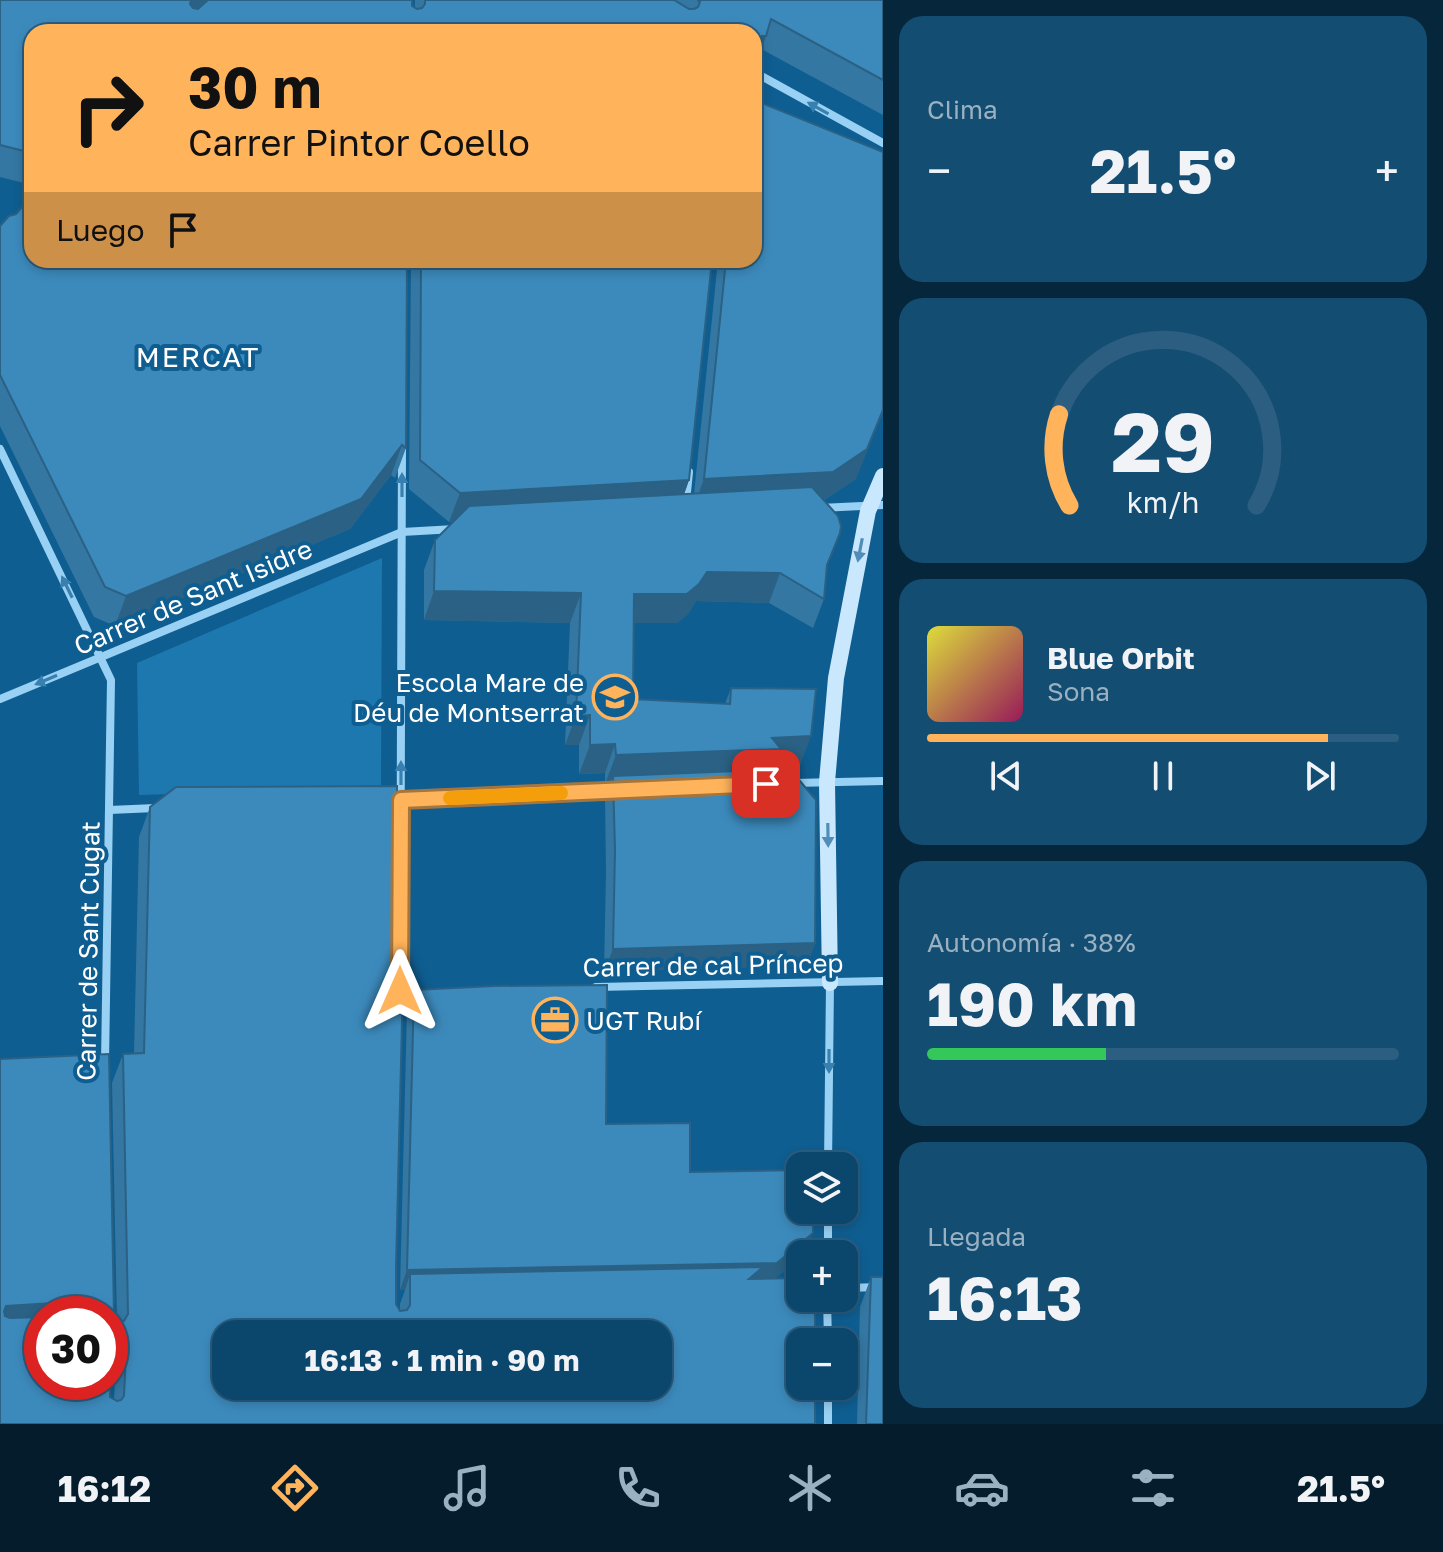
<!DOCTYPE html>
<html lang="es">
<meta charset="utf-8">
<style>
body{margin:0;font-family:"Golos Text",sans-serif;background:#144d72;color:#f1f3f6;height:100vh;display:flex;flex-direction:column;font-size:30px;white-space:nowrap}
*{box-sizing:border-box;margin:0}
p{font-size:26px;color:#9ab1c2}
.icon{flex:none;width:44px;height:44px;fill:none;stroke:currentColor;stroke-width:2;stroke-linecap:round;stroke-linejoin:round}
.map{position:relative;flex:1;overflow:hidden}
.panel{display:flex;flex-direction:column;gap:16px;padding:16px;background:#06263c;width:560px}
.panel>*{flex:none}
.banner{position:absolute;left:24px;top:24px;width:738px;height:244px;border-radius:24px;box-shadow:0 4px 12px #0003,0 0 0 2px #2b5e80;background:#ffb45c;color:#111;overflow:hidden}
.tools{position:absolute;left:786px;top:1152px;display:grid;gap:16px}
.tools a{display:grid;place-items:center;width:72px;height:72px;border-radius:16px;background:#0b466d;box-shadow:0 4px 12px #0003,0 0 0 2px #2b5e80;font-size:40px}
.speed{position:absolute;left:24px;top:1296px;display:flex;gap:16px;font-size:40px;font-weight:700;text-align:center}
.speed>*{display:grid;place-content:center;width:104px;height:104px;border-radius:50%;background:#0b466d;box-shadow:0 4px 12px #0003,0 0 0 2px #2b5e80;line-height:1}
.speed .limit{border:12px solid #d22;background:#fff;color:#111}
.pin{position:absolute;display:grid;place-items:center;width:68px;height:68px;color:#fff;margin:-34px;border-radius:16px;box-shadow:0 4px 12px #0006}
.me{position:absolute;width:88px;margin:-44px;rotate:0deg;stroke-linejoin:round;filter:drop-shadow(0 0 6px #0008)}
.turn{display:flex;align-items:center;gap:28px;height:168px;padding:0 32px;font-size:36px}
.turn .icon{width:104px;height:104px;stroke-width:2.5}
.turn b{display:block;font-size:56px;line-height:68px}
.then{display:flex;align-items:center;height:76px;padding:0 32px;background:#0003;gap:16px;font-size:30px}
.big{font-size:60px;font-weight:700;line-height:1.1}
.panel .tile{flex:1;display:flex;flex-direction:column;justify-content:center;gap:12px;min-width:0;padding:0 28px;border-radius:24px;background:#144d72}
.panel .dial{align-items:center;gap:0}
.dial svg{height:208px;overflow:visible;fill:none;stroke:#2b5e80;stroke-width:7;stroke-linecap:round;text-anchor:middle}
.dial text{fill:#f1f3f6;stroke:none}
.song{display:flex;align-items:center;gap:24px}
.cover{width:96px;height:96px;border-radius:12px;background:linear-gradient(135deg,hsl(60 70% 55%),hsl(330 70% 35%))}
.played{height:8px;border-radius:4px;background:linear-gradient(90deg,#ffb45c 85%,#2b5e80 85%)}
.keys{display:flex;justify-content:space-around;direction:ltr}
.heat{display:flex;justify-content:space-between;align-items:center;font-size:44px;direction:ltr}
.charge{height:12px;border-radius:6px;background:linear-gradient(90deg,#34c759 38%,#2b5e80 0)}
.trip{position:absolute;left:212px;top:1320px;width:460px;height:80px;border-radius:24px;background:#0b466d;box-shadow:0 4px 12px #0003,0 0 0 2px #2b5e80;font-weight:700;line-height:80px;text-align:center}
.menu{display:flex;height:128px;justify-content:space-around;align-items:center;background:#041c2c;color:#9ab1c2}
.menu .icon{width:56px;height:56px}
.menu .on{color:#ffb45c}
.menu b{font-size:36px;color:#f1f3f6}
main{display:flex;flex:1;min-height:0}
.map>svg:first-child{display:block}
</style>
<main>
<div class="map">
<svg width="883" height="1424" viewBox="0 0 883 1424">
<rect width="100%" height="100%" fill="#0f5e91"/>
<path fill="#1d78af" d="M382 558 381 788 139 795 137 663Z"/>
<g fill="none" stroke-linecap="round" stroke-linejoin="round">
<g stroke="#99d1f4" stroke-width="8">
<path d="M754 72 883 143"/>
<path d="M0 449 111 680 105 1063"/>
<path d="M686 502 689 472"/>
<path d="M820 508 883 505"/>
<path d="M0 699 402 532 455 529"/>
<path d="M794 783 883 781"/>
<path d="M398 800 616 791"/>
<path d="M109 810 156 808"/>
<path d="M596 987 883 981"/>
<path d="M400 991 402 449"/>
<path d="M828 1166 830 983"/>
<path d="M828 1254V1210"/>
<path d="M844 1288 883 1287"/>
<path d="M827 1298 828 1342"/>
<path d="M828 1386V1424"/>
</g>
<path stroke="#c9e8fd" stroke-width="16" d="M830 983 827 782 836 678 868 511 883 476"/>
</g>
<g fill="#3477a2" fill-rule="evenodd">
<path d="M0 0 198 9 412 6 415 8V0H883V115L763 50 32 32V185L0 177Z"/>
<path d="M16 214 407 260 406 448 395 478 391 475 350 529 115 626 94 617 0 426V226Z"/>
<path d="M411 260H712L689 480 684 494H694L718 260H754L856 479 824 500 826 570 824 599 813 628 769 603 696 601 688 614 677 623H634L633 699 725 704 731 688 800 766 774 767 773 770 815 943 807 965 604 972 606 872 605 798 610 784H605V773L579 774V745H565L570 623 424 620V570L435 540 453 522H449L409 489Z"/>
<path d="M150 807 395 982 396 1304 400 1310V1304L405 1290H400L407 1010 414 990 606 1124 690 1172 805 1253 800 1254V1258L774 1279 815 1424H0V1059L117 1320 112 1083 123 1054 134 1053 139 837ZM42 1314H110L42 1382ZM226 1334H658V1386H399V1400ZM111 1376 114 1378 115 1382 114 1399 110 1397Z"/>
<path d="M871 1277 883 1424H857L860 1307Z"/>
</g>
<g fill="#2a6184">
<path d="M191 0H207L180 28Z"/>
<path d="M762 36H766L756 65 758 40Z"/>
<path d="M883 410V413L856 479 822 501 693 509 704 479Z"/>
<path d="M402 445 391 475 350 529 115 626 126 596Z"/>
<path d="M689 480 679 509 449 522 460 493Z"/>
<path d="M707 572 780 573 769 603 696 601 688 614 677 623H623L634 594Z"/>
<path d="M434 591 581 593 570 623 424 620Z"/>
<path d="M590 715 579 745H565L576 716Z"/>
<path d="M811 736 800 766 774 767 770 778 613 776 610 784H605L616 755 772 738Z"/>
<path d="M615 744 605 773 579 774 590 745Z"/>
<path d="M815 943 807 965 604 972 613 949Z"/>
<path d="M813 1233 805 1253 800 1254V1258L769 1283 410 1274 405 1290H400L407 1270Z"/>
<path d="M53 1303 49 1314H42V1332L0 1322 6 1306Z"/>
<path d="M120 1346 110 1373V1357L115 1347Z"/>
</g>
<g fill="#3c8abc" stroke="#2a6184" stroke-width="2" fill-rule="evenodd">
<path d="M0 0H191L190 4 193 8 198 9 208 0H412V6L417 9 422 8 425 4V0H674L689 9H694L698 7 700 2 698 0H883V80L771 19 766 36H762L758 40V45L763 50 754 86V32H32V153L0 145Z"/>
<path d="M754 100 883 152V410L867 449 833 472 704 479 726 260H754Z"/>
<path d="M32 196V260H407L406 448 402 445 361 499 126 596 105 587 0 375V226L9 216 16 214Z"/>
<path d="M421 260H712L689 480 460 493 420 460Z"/>
<path d="M812 487 838 516 841 526 840 533 827 565 824 599 780 573 707 572 699 584 687 594H634L633 699 730 704 731 688 816 689 811 736 772 738 781 749 616 755 615 744 590 745V715L576 716 581 593 434 591 435 540 469 506Z"/>
<path d="M790 769 816 800 815 943 613 949 615 850 613 776Z"/>
<path d="M397 786 395 982 403 981 396 1267V1304L400 1311 407 1310 410 1305V1274L763 1267 749 1279 800 1278V1298H815V1342H800V1386H815V1424H0V1059L109 1054 114 1315 117 1320 124 1321 128 1314 123 1054 144 1053 150 807 176 787ZM53 1303 58 1305 60 1310 58 1314H110V1382H42V1317L10 1318 5 1316 4 1311 6 1306ZM226 1334H658V1386H410V1395L407 1400 402 1401 397 1399V1386H226ZM120 1346 125 1349 126 1353 124 1396 121 1400 117 1401 110 1397 112 1351 115 1347Z"/>
<path d="M607 985 606 1124 690 1123V1172L800 1170V1210H813V1233L777 1263 407 1270 414 990 494 986Z"/>
<path d="M871 1277H883V1424H866Z"/>
</g>
<defs><path id="oneway-solid" d="M-6-.8H1V-3.2L6.5 0L1 3.2V.8H-6Z" transform="scale(2)"/></defs>
<g fill="#3880af">
<use href="#oneway-solid" transform="translate(818 108) rotate(-151)"/>
<use href="#oneway-solid" transform="translate(402 485) rotate(-90)"/>
<use href="#oneway-solid" transform="translate(67 587) rotate(-116)"/>
<use href="#oneway-solid" transform="translate(46 680) rotate(157)"/>
<use href="#oneway-solid" transform="translate(401 773) rotate(-90)"/>
<use href="#oneway-solid" transform="translate(829 1061) rotate(90)"/>
</g>
<g fill="#508eb7">
<use href="#oneway-solid" transform="translate(860 550) rotate(101)"/>
<use href="#oneway-solid" transform="translate(828 835) rotate(89)"/>
</g>
<g fill="none" stroke-linecap="round" stroke-linejoin="round">
<g stroke="#a6753c" stroke-width="20">
<path id="route" d="M400 991 401 800 766 784"/>
</g>
<use href="#route" stroke="#ffb45c" stroke-width="14"/>
<path stroke="#f59e0b" stroke-width="14" d="M450 798 561 793"/>
</g>
<defs>
<g id="school-ring" transform="scale(2.3)"><circle r="9.5" fill="#0f5e91" stroke="#ffb45c" stroke-width="1.5"/><path d="M0-5L7-2L0 1L-7-2ZM-4 1L0 2.5L4 1V4Q0 6-4 4Z" fill="#ffb45c"/></g>
<g id="office-ring" transform="scale(2.3)"><circle r="9.5" fill="#0f5e91" stroke="#ffb45c" stroke-width="1.5"/><path d="M-6-3h4V-5.5h4V-3h4V5H-6ZM-1-4.5V-3h2v-1.5ZM-6 0V1H6V0Z" fill="#ffb45c"/></g>
</defs>
<g fill-rule="evenodd">
<use href="#school-ring" x="615" y="697"/>
<use href="#office-ring" x="555" y="1020"/>
</g>
<g text-anchor="middle" dominant-baseline="central" stroke-width="8" stroke-linejoin="round" paint-order="stroke">
<g font-size="26" fill="#fff" stroke="#0f5e91">
<text transform="translate(193 597) rotate(-23)">Carrer de Sant Isidre</text>
<text transform="translate(88 951) rotate(-89)">Carrer de Sant Cugat</text>
<text transform="translate(713 965) rotate(-1)">Carrer de cal Príncep</text>
</g>
<g font-size="26" fill="#fff" stroke="#0f5e91" text-anchor="end">
<text x="584" y="682">Escola Mare de<tspan x="584" dy="30">Déu de Montserrat</tspan></text>
<text x="586" y="1020" text-anchor="start">UGT Rubí</text>
</g>
<g font-size="28" letter-spacing="2" fill="#fff" stroke="#0f5e91">
<text x="198" y="356">MERCAT</text>
</g>
</g>
</svg>
<div class="tools">
<a><svg class="icon" aria-label="layers" viewBox="0 0 24 24"><path d="M12 4l9 5-9 5-9-5zM3 14l9 5 9-5"/></svg></a>
<a>+</a>
<a>−</a>
</div>
<div class="speed"><div class="limit">30</div></div>
<div class="pin" style="left:766px;top:784px;background:#d93025"><svg class="icon" aria-label="arrive" viewBox="0 0 24 24"><path d="M6 21V4h12l-3 4 3 4H6"/></svg></div>
<svg class="me" style="left:400px;top:991px" viewBox="-20 -20 40 40"><path d="M0-17L14 15 0 8-14 15z" fill="#ffb45c" stroke="#fff" stroke-width="4"/></svg>
<div class="trip">16:13 · 1 min · 90 m</div>
<div class="banner">
<div class="turn"><svg class="icon" aria-label="right" viewBox="0 0 24 24"><path d="M7 20v-9h11M14 6l5 5-5 5"/></svg><div><b>30 m</b>Carrer Pintor Coello</div></div>
<div class="then">Luego<svg class="icon" aria-label="arrive" viewBox="0 0 24 24"><path d="M6 21V4h12l-3 4 3 4H6"/></svg></div>
</div>
</div>
<section class="panel">
<div class="tile"><p>Clima</p>
<div class="heat"><a>−</a><b class="big">21.5°</b><a>+</a></div>
</div>
<div class="tile dial"><svg viewBox="0 0 100 80">
<path d="M14 69A42 42 0 1 1 86 69"/>
<path d="M14 69A42 42 0 0 1 10 34" stroke="#ffb45c"/>
<text x="50" y="56" font-size="32" font-weight="700">29</text>
<text x="50" y="72" font-size="11">km/h</text>
</svg></div>
<div class="tile">
<div class="song"><i class="cover"></i><div><b>Blue Orbit</b><p>Sona</p></div></div>
<div class="played"></div>
<div class="keys"><svg class="icon" aria-label="previous" viewBox="0 0 24 24"><path d="M18 5L8 12l10 7zM5 5v14"/></svg><svg class="icon" aria-label="pause" viewBox="0 0 24 24"><path d="M8 5v14M16 5v14"/></svg><svg class="icon" aria-label="next" viewBox="0 0 24 24"><path d="M6 5l10 7-10 7zM19 5v14"/></svg></div>
</div>
<div class="tile"><p>Autonomía · 38%</p><b class="big">190 km</b><div class="charge"></div></div>
<div class="tile"><p>Llegada</p><b class="big">16:13</b></div>
</section>
</main>
<nav class="menu">
<b>16:12</b>
<svg class="icon on" aria-label="directions" viewBox="0 0 24 24"><path d="M12 3l9 9-9 9-9-9zM9 14v-3h6M13 9l2 2-2 2"/></svg>
<svg class="icon" aria-label="music" viewBox="0 0 24 24"><path d="M9 18V5l10-2v13"/><circle cx="6" cy="18" r="3"/><circle cx="16" cy="16" r="3"/></svg>
<svg class="icon" aria-label="phone" viewBox="0 0 24 24"><path d="M5 4h4l2 5-3 2q2 4 5 5l2-3 5 2v4C11 20 4 13 5 4z"/></svg>
<svg class="icon" aria-label="climate" viewBox="0 0 24 24"><path d="M12 3v18M4 7l16 10M4 17L20 7"/></svg>
<svg class="icon" aria-label="car" viewBox="0 0 24 24"><path d="M5 17H2v-5l4-1 3-4h7l3 4 3 1v5h-3M9 17h6M6 11h13"/><circle cx="7" cy="17" r="2"/><circle cx="17" cy="17" r="2"/></svg>
<svg class="icon" aria-label="filters" viewBox="0 0 24 24"><path d="M4 7h16M4 17h16"/><circle cx="9" cy="7" r="2"/><circle cx="15" cy="17" r="2"/></svg>
<b>21.5°</b>
</nav>
